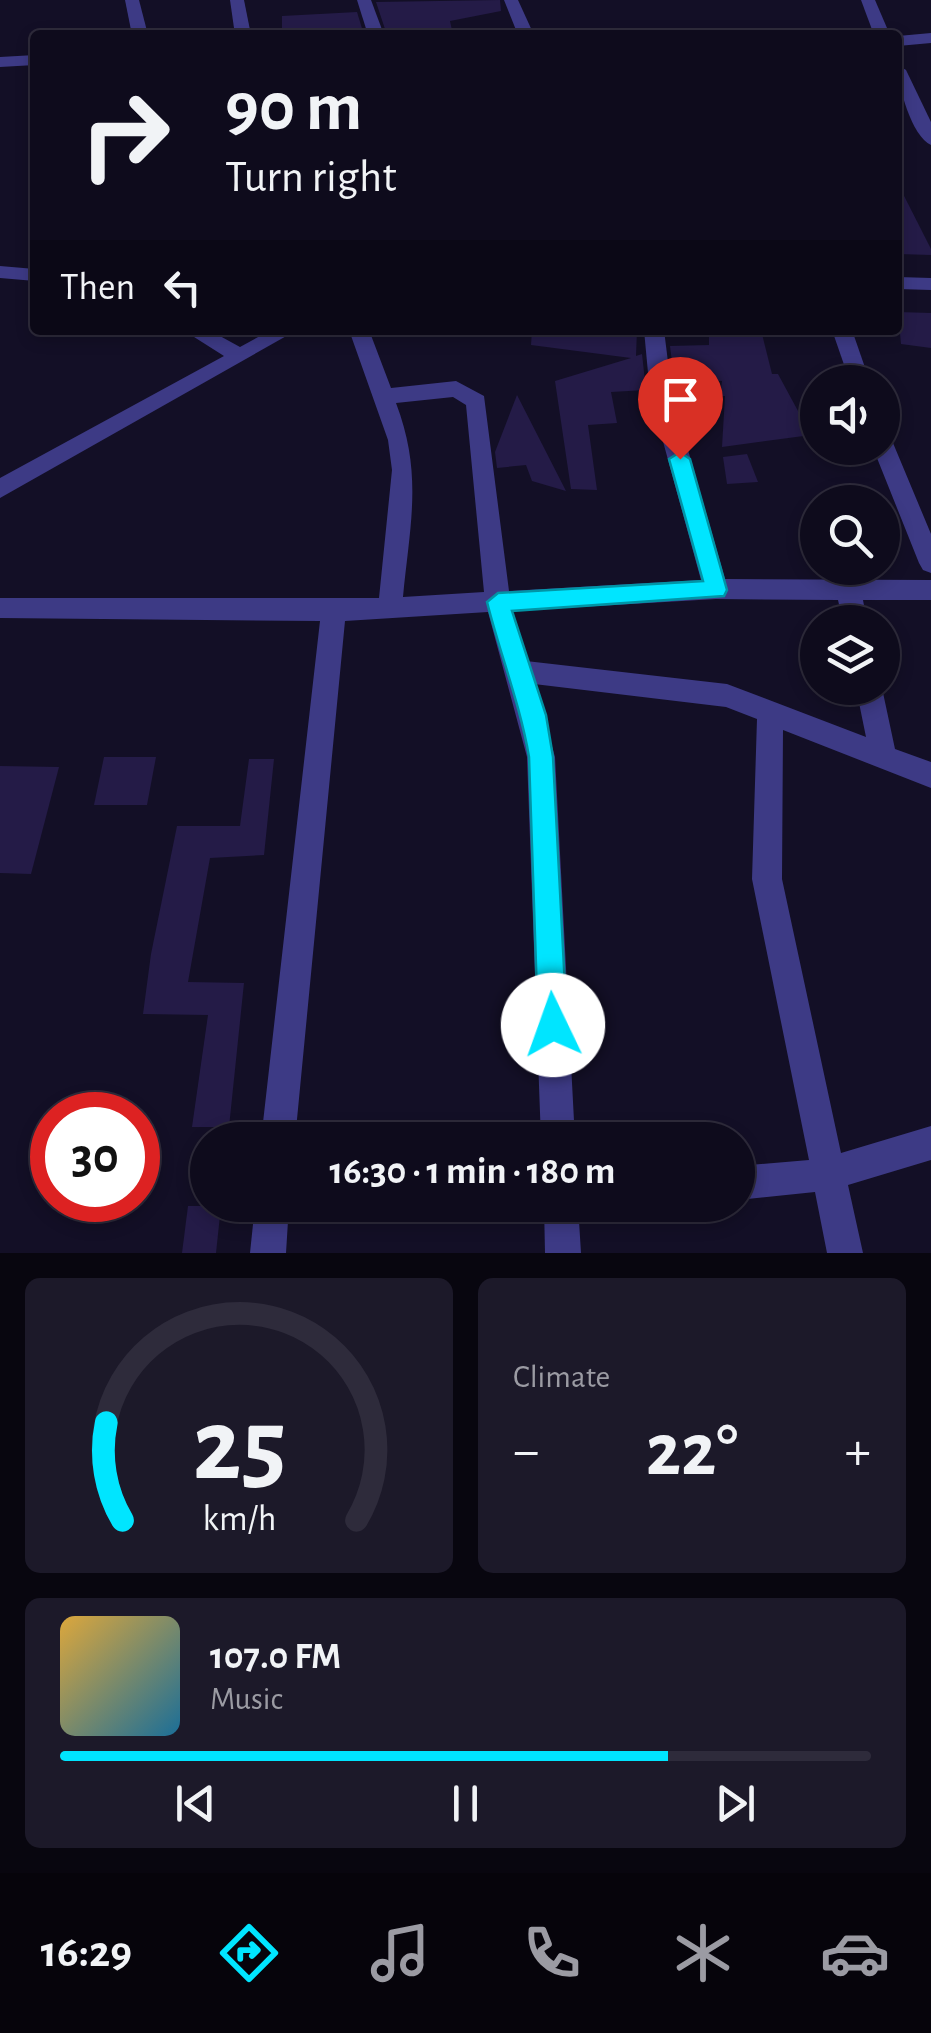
<!DOCTYPE html>
<meta charset="utf-8">
<style>
body{margin:0;font-family:"Alegreya Sans",sans-serif;background:#1c1929;color:#f1f3f6;height:100vh;display:flex;flex-direction:column;font-size:38px;white-space:nowrap}
*{box-sizing:border-box;margin:0}
p{font-size:32px;color:#9b9ba3}
.icon{flex:none;width:55px;height:55px;fill:none;stroke:currentColor;stroke-width:2;stroke-linecap:round;stroke-linejoin:round}
.map{position:relative;height:1253px;overflow:hidden}
.panel{display:flex;flex-direction:column;gap:25px;padding:25px;background:#08060f;flex:1}
.panel>*{flex:none}
.guide{position:absolute;left:30px;top:30px;width:872px;height:305px;border-radius:10px;box-shadow:0 5px 15px #0003,0 0 0 2px #2e2b3b;background:#0e0b1c;color:#f1f3f6;overflow:hidden}
.controls{position:absolute;left:800px;top:365px;display:grid;gap:20px}
.controls a{display:grid;place-items:center;width:100px;height:100px;border-radius:50%;background:#0e0b1c;box-shadow:0 5px 15px #0003,0 0 0 2px #2e2b3b;font-size:50px}
.speed{position:absolute;left:30px;top:1092px;display:flex;gap:20px;font-size:50px;font-weight:700;text-align:center}
.speed>*{display:grid;place-content:center;width:130px;height:130px;border-radius:50%;background:#0e0b1c;box-shadow:0 5px 15px #0003,0 0 0 2px #2e2b3b;line-height:1}
.speed .limit{border:15px solid #d22;background:#fff;color:#111}
.pin{position:absolute;display:grid;place-items:center;width:85px;height:85px;color:#fff;margin:-102px -42px;border-radius:50% 50% 50% 0;rotate:-45deg;box-shadow:0 0 10px #0007}
.pin .icon{rotate:45deg}
.me{position:absolute;width:110px;margin:-55px;rotate:357deg;stroke-linejoin:round;filter:drop-shadow(0 0 8px #0008)}
.turn{display:flex;align-items:center;gap:35px;height:210px;padding:0 30px;font-size:45px}
.turn .icon{width:130px;height:130px;stroke-width:2.5}
.turn b{display:block;font-size:70px;line-height:85px}
.then{display:flex;align-items:center;height:95px;padding:0 30px;background:#0003;gap:20px;font-size:38px}
.big{font-size:75px;font-weight:600;line-height:1.1}
.panel .widget{flex:1;display:flex;flex-direction:column;justify-content:center;gap:15px;min-width:0;padding:0 35px;border-radius:15px;background:#1c1929}
.panel .dial{align-items:center;gap:0}
.dial svg{height:260px;overflow:visible;fill:none;stroke:#2e2b3b;stroke-width:7;stroke-linecap:round;text-anchor:middle}
.dial text{fill:#f1f3f6;stroke:none}
.song{display:flex;align-items:center;gap:30px}
.cover{width:120px;height:120px;border-radius:15px;background:linear-gradient(135deg,hsl(40 70% 55%),hsl(200 70% 35%))}
.played{height:10px;border-radius:5px;background:linear-gradient(90deg,#00e5ff 75%,#2e2b3b 75%)}
.keys{display:flex;justify-content:space-around;direction:ltr}
.heat{display:flex;justify-content:space-between;align-items:center;font-size:55px;direction:ltr}
.panel .tiles{flex:1;display:grid;gap:25px;grid-template-columns:1fr 1fr}
.widget:last-child{grid-column:span 2}
.trip{position:absolute;left:190px;top:1122px;width:565px;height:100px;border-radius:50px;background:#0e0b1c;box-shadow:0 5px 15px #0003,0 0 0 2px #2e2b3b;font-weight:600;line-height:100px;text-align:center}
.tabs{display:flex;height:160px;justify-content:space-around;align-items:center;background:#06040b;color:#9b9ba3}
.tabs .icon{width:70px;height:70px}
.tabs .active{color:#00e5ff}
.tabs b{font-size:45px;color:#f1f3f6}
.map>svg:first-child{display:block}
</style>
<div class="map">
<svg width="931" height="1253" viewBox="0 0 931 1253">
<rect width="100%" height="100%" fill="#130f26"/>
<g fill="#241b47">
<path d="M500 0 501 11 450 21 453 35H387L376 2Z"/>
<path d="M357 12 364 35H282V16Z"/>
<path d="M898 184 931 249V255L898 254Z"/>
<path d="M898 312 931 313V348L901 344Z"/>
<path d="M532 330H637L636 356 642 354 646 390 611 392 617 423 588 425 597 490 571 489 555 381 631 358 531 345Z"/>
<path d="M709 330H761L772 374H778L811 435 722 447 725 396H720L722 381 674 379 670 346 709 345Z"/>
<path d="M517 395 566 491 532 481 526 465 497 468 495 452Z"/>
<path d="M747 454 758 482 727 484 723 457Z"/>
<path d="M104 757H156L147 805H94Z"/>
<path d="M249 759H274L264 855 210 858 188 982 244 983 229 1127H192L208 1015 143 1014 151 954 177 826H240Z"/>
<path d="M0 766 59 767 31 874 0 873Z"/>
<path d="M188 1206H221L216 1253H182Z"/>
</g>
<g fill="none" stroke-linecap="round" stroke-linejoin="round">
<g fill="#3d3a85" fill-rule="evenodd">
<path d="M125 0H139L148 35H132Z"/>
<path d="M230 0H244L251 35H235Z"/>
<path d="M357 0H371L384 35H368Z"/>
<path d="M504 0H518L534 35H518Z"/>
<path d="M861 0H875L890 35H874Z"/>
<path d="M931 33V43L898 46V36Z"/>
<path d="M35 55V65L0 67V57Z"/>
<path d="M898 65 906 70 931 122V145C912 137 897 85 898 65Z"/>
<path d="M0 266 35 269V281L0 278Z"/>
<path d="M898 277 931 278V290L898 289Z"/>
<path d="M183 330H209L240 347 271 330H297L0 498V478L224 356Z"/>
<path d="M349 330H369L391 388 456 381 484 396 509 591 701 580 650 394 644 330H664L672 394 725 579 931 580V600H863L867 622H843L838 600 716 599 512 611 526 661 727 684 866 737 856 688H882L895 749 931 762V788L783 730 782 879 841 1153 931 1126V1160L848 1185 863 1253H827L815 1192 738 1200V1166L809 1160 752 879 757 719 726 707 534 684 555 757 575 1140H541L527 757 488 612 345 621 295 1140H261L320 621 0 618V598H379L392 470 388 440ZM453 397 466 405 484 592 403 597C410 524 423 474 396 403Z"/>
<path d="M832 330H852L870 382H850Z"/>
<path d="M882 435 893 443 931 534V573L923 570 919 563 873 448H882Z"/>
<path d="M255 1205H289L286 1253H250Z"/>
<path d="M544 1205H578L581 1253H545Z"/>
</g>
</g>
<path fill="#00e5ff" stroke="#0095a6" stroke-width="2.5" d="M680 452 690 459 727 590 724 596 512 611 546 715 553 757 567 1025 563 1035 553 1040 543 1035 538 1025 529 757C520 704 500 654 487 602L498 593 703 581 669 459Z"/>
</svg>
<div class="controls">
<a><svg class="icon" aria-label="sound" viewBox="0 0 24 24"><path d="M4 9h4l5-4v14l-5-4H4zM17 9q2 3 0 6"/></svg></a>
<a><svg class="icon" aria-label="search" viewBox="0 0 24 24"><circle cx="10" cy="10" r="6"/><path d="M15 15l6 6"/></svg></a>
<a><svg class="icon" aria-label="layers" viewBox="0 0 24 24"><path d="M12 4l9 5-9 5-9-5zM3 14l9 5 9-5"/></svg></a>
</div>
<div class="speed"><div class="limit">30</div></div>
<div class="pin" style="left:680px;top:459px;background:#d93025"><svg class="icon" aria-label="arrive" viewBox="0 0 24 24"><path d="M6 21V4h12l-3 4 3 4H6"/></svg></div>
<svg class="me" style="left:553px;top:1025px" viewBox="-20 -20 40 40"><circle r="19" fill="#fff"/><path d="M0-13L10 11 0 6-10 11z" fill="#00e5ff"/></svg>
<div class="trip">16:30 · 1 min · 180 m</div>
<div class="guide">
<div class="turn"><svg class="icon" aria-label="right" viewBox="0 0 24 24"><path d="M7 20v-9h11M14 6l5 5-5 5"/></svg><div><b>90 m</b>Turn right</div></div>
<div class="then">Then<svg class="icon" aria-label="left" viewBox="0 0 24 24"><path d="M17 20v-9H6M10 6l-5 5 5 5"/></svg></div>
</div>
</div>
<section class="panel">
<div class="tiles">
<div class="widget dial"><svg viewBox="0 0 100 80">
<path d="M14 69A42 42 0 1 1 86 69"/>
<path d="M14 69A42 42 0 0 1 9 39" stroke="#00e5ff"/>
<text x="50" y="56" font-size="32" font-weight="700">25</text>
<text x="50" y="72" font-size="11">km/h</text>
</svg></div>
<div class="widget"><p>Climate</p>
<div class="heat"><a>−</a><b class="big">22°</b><a>+</a></div>
</div>
<div class="widget">
<div class="song"><i class="cover"></i><div><b>107.0 FM</b><p>Music</p></div></div>
<div class="played"></div>
<div class="keys"><svg class="icon" aria-label="previous" viewBox="0 0 24 24"><path d="M18 5L8 12l10 7zM5 5v14"/></svg><svg class="icon" aria-label="pause" viewBox="0 0 24 24"><path d="M8 5v14M16 5v14"/></svg><svg class="icon" aria-label="next" viewBox="0 0 24 24"><path d="M6 5l10 7-10 7zM19 5v14"/></svg></div>
</div>
</div>
</section>
<nav class="tabs">
<b>16:29</b>
<svg class="icon active" aria-label="directions" viewBox="0 0 24 24"><path d="M12 3l9 9-9 9-9-9zM9 14v-3h6M13 9l2 2-2 2"/></svg>
<svg class="icon" aria-label="music" viewBox="0 0 24 24"><path d="M9 18V5l10-2v13"/><circle cx="6" cy="18" r="3"/><circle cx="16" cy="16" r="3"/></svg>
<svg class="icon" aria-label="phone" viewBox="0 0 24 24"><path d="M5 4h4l2 5-3 2q2 4 5 5l2-3 5 2v4C11 20 4 13 5 4z"/></svg>
<svg class="icon" aria-label="climate" viewBox="0 0 24 24"><path d="M12 3v18M4 7l16 10M4 17L20 7"/></svg>
<svg class="icon" aria-label="car" viewBox="0 0 24 24"><path d="M5 17H2v-5l4-1 3-4h7l3 4 3 1v5h-3M9 17h6M6 11h13"/><circle cx="7" cy="17" r="2"/><circle cx="17" cy="17" r="2"/></svg>
</nav>
